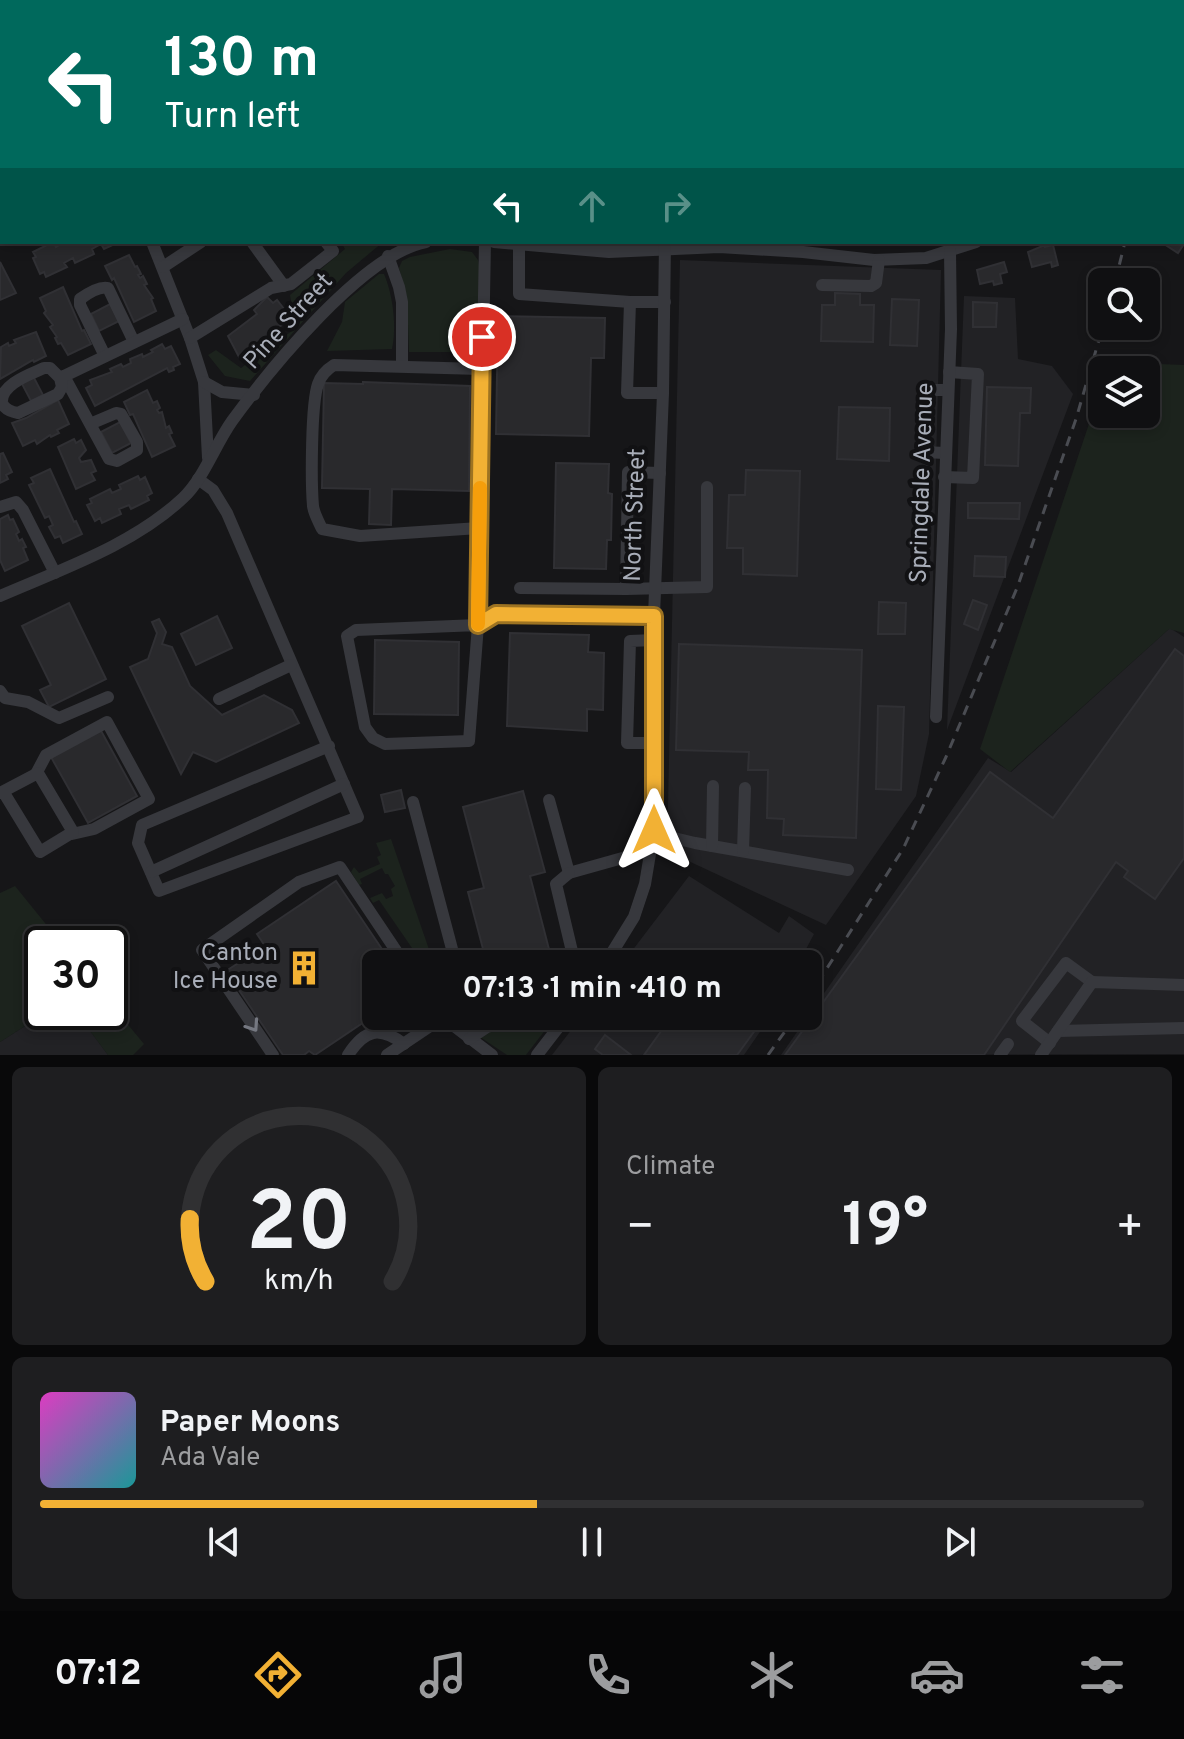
<!DOCTYPE html>
<meta charset="utf-8">
<style>
body{margin:0;font-family:Overpass,sans-serif;background:#1e1e20;color:#f1f3f6;height:100vh;display:flex;flex-direction:column;font-size:30px;white-space:nowrap}
*{box-sizing:border-box;margin:0}
p{font-size:26px;color:#9c9d9f}
.icon{flex:none;width:44px;height:44px;fill:none;stroke:currentColor;stroke-width:2;stroke-linecap:round;stroke-linejoin:round}
.map{position:relative;height:1055px;overflow:hidden}
.drawer{display:flex;flex-direction:column;gap:12px;padding:12px;background:#09090a;flex:1}
.drawer>*{flex:none}
.hud{position:absolute;left:0px;top:0px;width:1184px;height:244px;box-shadow:0 4px 12px #0003,0 0 0 2px #303032;background:#00695c;color:#fff;overflow:hidden}
.buttons{position:absolute;left:1088px;top:268px;display:grid;gap:16px}
.buttons a{display:grid;place-items:center;width:72px;height:72px;border-radius:12px;background:#101012;box-shadow:0 4px 12px #0003,0 0 0 2px #303032;font-size:40px}
.speed{position:absolute;left:24px;top:926px;display:flex;gap:16px;font-size:40px;font-weight:700;text-align:center}
.speed>*{display:grid;place-content:center;width:104px;height:104px;border-radius:50%;background:#101012;box-shadow:0 4px 12px #0003,0 0 0 2px #303032;line-height:1}
.speed .limit{border:4px solid #111;border-radius:12px;background:#fff;color:#111}
.pin{position:absolute;display:grid;place-items:center;width:68px;height:68px;color:#fff;margin:-34px;border:4px solid #fff;border-radius:50%;box-shadow:0 2px 8px #0007}
.me{position:absolute;width:88px;margin:-44px;rotate:0deg;stroke-linejoin:round;filter:drop-shadow(0 0 6px #0008)}
.turn{display:flex;align-items:center;gap:28px;height:168px;padding:0 32px;font-size:36px}
.turn .icon{width:104px;height:104px;stroke-width:2.5}
.turn b{display:block;font-size:56px;line-height:68px}
.lanes{display:flex;align-items:center;height:76px;padding:0 32px;background:#0003;justify-content:center;gap:40px;direction:ltr}
.lanes .off{opacity:.35}
.big{font-size:60px;font-weight:700;line-height:1.1}
.drawer .tile{flex:1;display:flex;flex-direction:column;justify-content:center;gap:12px;min-width:0;padding:0 28px;border-radius:12px;background:#1e1e20}
.drawer .dial{align-items:center;gap:0}
.dial svg{height:208px;overflow:visible;fill:none;stroke:#303032;stroke-width:7;stroke-linecap:round;text-anchor:middle}
.dial text{fill:#f1f3f6;stroke:none}
.song{display:flex;align-items:center;gap:24px}
.cover{width:96px;height:96px;border-radius:12px;background:linear-gradient(135deg,hsl(310 70% 55%),hsl(180 70% 35%))}
.played{height:8px;border-radius:4px;background:linear-gradient(90deg,#f2b134 45%,#303032 45%)}
.keys{display:flex;justify-content:space-around;direction:ltr}
.heat{display:flex;justify-content:space-between;align-items:center;font-size:44px;direction:ltr}
.drawer .tiles{flex:1;display:grid;gap:12px;grid-template-columns:1fr 1fr}
.tile:last-child{grid-column:span 2}
.trip{position:absolute;left:362px;top:950px;width:460px;height:80px;border-radius:12px;background:#101012;box-shadow:0 4px 12px #0003,0 0 0 2px #303032;font-weight:700;line-height:80px;text-align:center}
.menu{display:flex;height:128px;justify-content:space-around;align-items:center;background:#060607;color:#9c9d9f}
.menu .icon{width:56px;height:56px}
.menu .current{color:#f2b134}
.menu b{font-size:36px;color:#f1f3f6}
.map>svg:first-child{display:block}
</style>
<div class="map">
<svg width="1184" height="1055" viewBox="0 0 1184 1055">
<rect width="100%" height="100%" fill="#161618"/>
<g fill="#222225">
<path d="M680 260 941 270 929 734 916 796 826 925 667 851Z"/>
<path d="M964 296 1015 298 1018 359 1052 366 1073 394 947 730Z"/>
<path d="M1170 628 1184 637V1054L781 1055 988 758 1011 772Z"/>
<path d="M689 876 779 933 789 916 814 934 805 951 813 958 808 965 622 964Z"/>
<path d="M47 1012H76L108 1055H0V1042Z"/>
<path d="M582 1016H771L744 1055H552Z"/>
</g>
<g fill="#1c231d">
<path d="M341 242H383L346 273 250 381 225 376 208 355 216 350 241 368 296 328 290 295 345 249Z"/>
<path d="M450 249 472 252 478 260 480 270 475 352H409L407 297 399 268 402 261 410 257Z"/>
<path d="M379 274H384C393 295 397 327 392 349L327 351 342 322 345 302Z"/>
<path d="M1110 362 1184 365V633L1169 629 1010 772 980 749 1102 385V414H1146V370H1107Z"/>
<path d="M391 839 434 964H423L379 900 373 903 370 898 382 893 386 899 393 896 391 889 395 886 388 874H385L382 868 360 879 362 884 359 885 351 872 354 867 359 873 380 864 377 857 381 855 376 843Z"/>
<path d="M15 886 62 944H42V1012H47L0 1042V893Z"/>
<path d="M110 1003 144 1044 133 1055H108L76 1012H110Z"/>
<path d="M540 1016H556L526 1055H507L480 1037 487 1031Z"/>
</g>
<g fill="#29292c" stroke="#303034" stroke-width="2">
<path d="M1183 199 1184 244 1178 253 1161 242H1182Z"/>
<path d="M53 242 56 247 64 242H119L104 249 101 244 92 249 94 254 75 263 73 258 64 263 67 267 46 277 44 272 40 274 33 258 36 257 33 252Z"/>
<path d="M1045 245V247L1053 245 1058 265 1052 267 1051 262 1032 267 1028 252Z"/>
<path d="M129 255 135 267 137 266 141 274 138 275 140 278 143 276 147 284 144 285 153 298 151 299 156 311 134 322 114 278 112 280 105 266Z"/>
<path d="M0 262 16 293 0 300Z"/>
<path d="M1004 262 1007 272 1000 274 1002 283 994 285 993 281 980 284 977 270Z"/>
<path d="M63 287 82 331 84 330 91 344 68 355 61 343 58 344 55 338 57 337 50 327 53 325 44 313 46 311 40 298Z"/>
<path d="M835 293 860 294V305H874L873 342 821 341 822 305H835Z"/>
<path d="M267 297 273 303 277 300 291 318 239 357 228 336 257 314 254 310Z"/>
<path d="M892 299 919 300 917 346 890 345Z"/>
<path d="M973 302 997 303 996 327H973Z"/>
<path d="M110 304 119 321 99 331 91 314Z"/>
<path d="M498 316 605 318 604 358H591L589 436 496 434Z"/>
<path d="M36 332 46 356 34 362 33 360 0 379 1 347 8 343 9 346 16 343 14 340Z"/>
<path d="M162 344 165 349 171 346 180 364 173 367 174 370 169 372 167 368 95 406 86 388 92 385 90 380 112 372 110 369 121 364 123 367 131 363 130 359 142 354 143 357 153 352 151 350Z"/>
<path d="M33 376 43 395 31 401 21 382Z"/>
<path d="M363 382 470 386 469 491 392 489 391 525 369 524 370 489 322 488 324 383 363 384Z"/>
<path d="M987 387 1031 388 1030 413H1020L1018 466 985 465Z"/>
<path d="M147 390 153 403 157 401 160 408 157 410 159 413 162 412 166 428 169 426 172 433 169 434 175 446 152 457 133 414 130 415 124 402Z"/>
<path d="M58 400 69 424 57 430 59 433 51 437 50 435 37 444 35 440 23 446 12 423 26 418Z"/>
<path d="M839 407 890 408 889 461 837 459Z"/>
<path d="M120 422 131 443 112 453 101 432Z"/>
<path d="M74 439 76 443 81 440 86 450 79 458 81 462 91 460 96 471 91 473 95 480 76 489 58 447Z"/>
<path d="M3 453 12 472 6 475 8 479 0 483V454Z"/>
<path d="M556 463 609 464 608 493 612 494 611 540H607L606 569 554 568Z"/>
<path d="M50 469 74 522 76 521 82 534 63 543 60 536 55 538 49 527 53 525 49 516 45 518 29 485 34 483 31 478Z"/>
<path d="M746 470 800 471 797 576 743 574V548H727L729 495H745Z"/>
<path d="M138 476 140 480 145 477 152 493 147 496 149 500 131 509 129 505 119 509 121 514 102 523 100 518 95 521 87 505 92 503 90 499 110 489 112 493 121 489 119 485Z"/>
<path d="M968 503H1020L1019 519 968 518Z"/>
<path d="M8 515 10 520 13 519 19 532 16 534 19 541 22 539 26 547 23 548 28 560 5 571 0 560V519Z"/>
<path d="M975 556 1006 557 1005 577 974 576Z"/>
<path d="M973 600 987 605 978 630 964 624Z"/>
<path d="M879 602 906 603 905 634H878Z"/>
<path d="M69 603 106 679 49 707 40 690 51 685 22 626Z"/>
<path d="M217 616 232 648 196 665 181 634Z"/>
<path d="M159 619 166 632 162 644 172 647 190 686 222 715 264 695 292 710 299 723 216 762 193 752 181 774 130 667 148 659 157 633 152 622Z"/>
<path d="M510 633 589 635 588 652 604 653 603 710 587 709V731L507 726Z"/>
<path d="M375 640 459 642 458 715 374 714Z"/>
<path d="M679 644 862 650 856 838 783 835 784 819 767 818 768 770H748L749 752 676 750Z"/>
<path d="M1175 649 1184 656V858L1155 899 1124 877 1128 871 1116 862 984 1055H785L990 772 1053 818Z"/>
<path d="M878 706 904 707 901 790 876 789Z"/>
<path d="M100 729 137 796 88 823 51 757Z"/>
<path d="M401 790 405 808 385 812 381 795Z"/>
<path d="M523 791 545 872 530 876 551 957 523 964H487L468 892 484 888 463 807Z"/>
<path d="M336 881 392 964H376V1014L315 1055 309 1051 304 1055H283L226 971 265 946 257 934Z"/>
<path d="M672 1016H739L756 1029 737 1055H644Z"/>
<path d="M605 1035 631 1055H603L595 1049Z"/>
</g>
<g fill="none" stroke-linecap="round" stroke-linejoin="round">
<g stroke="#3d3f44" stroke-width="2" stroke-dasharray="4 6" stroke-linecap="butt">
<path d="M1055 0 1056 2"/>
<path d="M0 30 2 31"/>
<path d="M0 51 2 50"/>
</g>
<g stroke="#37383d" stroke-width="12">
<path d="M54 0 55 2"/>
<path d="M1135 0V2"/>
<path d="M0 2 6 0"/>
<path d="M0 108 2 107"/>
<path d="M1182 135 1184 131"/>
<path d="M0 151 2 161"/>
<path d="M152 242 190 338 204 382 208 458"/>
<path d="M252 242 284 286"/>
<path d="M485 242 478 625 356 630 347 636 365 727 373 738 385 744 469 741 478 625 496 614 654 616"/>
<path d="M494 242 609 252 719 247 803 252 874 260 926 258 976 242"/>
<path d="M519 244V294L630 302"/>
<path d="M388 256 399 287 402 302V366"/>
<path d="M163 267 201 242"/>
<path d="M822 285 871 286 876 283 879 260"/>
<path d="M190 338 271 288 291 284 333 251 326 242"/>
<path d="M105 356 80 305V299C87 294 100 286 108 288L134 342"/>
<path d="M64 376 109 459 117 461 137 450V442L121 414 116 413 90 424"/>
<path d="M60 378 62 387 58 394 18 413C12 412 5 410 2 403 0 384 31 374 44 368H50L60 378 183 319"/>
<path d="M204 382 222 392 254 395"/>
<path d="M663 393H627L630 302H665"/>
<path d="M945 453 924 452 926 390H948"/>
<path d="M660 473 628 472 626 589 707 587V487"/>
<path d="M944 477 973 478 978 374 949 372"/>
<path d="M198 479 213 490 227 513 358 817 159 891 138 843 142 825 329 746"/>
<path d="M0 507 16 502 23 510 55 573"/>
<path d="M479 528 360 536 322 529C319 522 314 514 313 506 311 482 311 404 318 384 321 375 326 370 334 365L481 369"/>
<path d="M520 588 626 589"/>
<path d="M0 596C62 569 133 545 183 498 204 478 215 445 232 421 270 369 363 254 426 242"/>
<path d="M654 640 630 641 627 743H654"/>
<path d="M0 691 5 698 28 702 59 718 108 697"/>
<path d="M219 699 291 665"/>
<path d="M936 717 951 329 950 251"/>
<path d="M36 774 46 755 107 722 149 799 94 829 72 834"/>
<path d="M0 793 38 773 73 832 40 852 4 793"/>
<path d="M549 800 569 873 651 850"/>
<path d="M413 802 456 964"/>
<path d="M653 833 695 843 848 870"/>
<path d="M712 846 713 786"/>
<path d="M743 851 745 788"/>
<path d="M151 872 344 784"/>
<path d="M569 873 556 884 575 964"/>
<path d="M605 964 634 917 645 884 654 830V616L663 393 665 242"/>
<path d="M685 964 692 955"/>
<path d="M441 1016 492 1055"/>
<path d="M1058 1031 1184 1028"/>
<path d="M469 1039 487 1027 524 1016"/>
<path d="M1050 1043 1022 1021 1066 963 1092 982"/>
<path d="M273 1055 202 950 299 882 340 867 405 964"/>
<path d="M348 1055C365 1029 379 1026 404 1044"/>
<path d="M387 1055 442 1018"/>
<path d="M537 1055 567 1016"/>
<path d="M1000 1055 1008 1044"/>
<path d="M1041 1055 1092 982 1184 985"/>
</g>
<g stroke="#4a4c52" stroke-width="3" stroke-dasharray="10 8" stroke-linecap="butt">
<path d="M1174 2V0"/>
<path d="M1115 282 1125 242"/>
<path d="M808 998 903 849 946 757 1017 588 1076 419 1103 326"/>
<path d="M768 1055 796 1016"/>
</g>
</g>
<defs><path id="oneway-chevron" d="M-2-3.5L2.5 0L-2 3.5" fill="none" stroke-width="1.6" stroke-linecap="round" stroke-linejoin="round" transform="scale(2)"/></defs>
<use stroke="#757881" href="#oneway-chevron" transform="translate(253 1026) rotate(56)"/>
<g fill="none" stroke-linecap="round" stroke-linejoin="round">
<g stroke="#9d7322" stroke-width="20">
<path id="route" d="M482 337 478 625 496 614 654 616V830"/>
</g>
<use href="#route" stroke="#f2b134" stroke-width="14"/>
<path stroke="#f59e0b" stroke-width="14" d="M478 624 480 488"/>
</g>
<defs>
<g id="building-bare" transform="scale(2.76)"><path d="M-4-6H4V6H1V3H-1V6H-4ZM-2.5-4.3h1.7v1.8h-1.7ZM.8-4.3h1.7v1.8H.8ZM-2.5-1h1.7V.8h-1.7ZM.8-1h1.7V.8H.8Z" fill="#f2b134" stroke="#111113" stroke-width="2.5" paint-order="stroke"/></g>
</defs>
<g fill-rule="evenodd">
<use href="#building-bare" x="304" y="968"/>
</g>
<g text-anchor="middle" dominant-baseline="central" stroke-width="8" stroke-linejoin="round" paint-order="stroke">
<g font-size="24" fill="#a8adb8" stroke="#111113">
<text transform="translate(289 322) rotate(-48)">Pine Street</text>
<text transform="translate(923 483) rotate(-88)">Springdale Avenue</text>
<text transform="translate(636 515) rotate(-88)">North Street</text>
</g>
<g font-size="24" fill="#a8adb8" stroke="#111113" text-anchor="end">
<text x="278" y="954">Canton<tspan x="278" dy="28">Ice House</tspan></text>
</g>
</g>
</svg>
<div class="buttons">
<a><svg class="icon" aria-label="search" viewBox="0 0 24 24"><circle cx="10" cy="10" r="6"/><path d="M15 15l6 6"/></svg></a>
<a><svg class="icon" aria-label="layers" viewBox="0 0 24 24"><path d="M12 4l9 5-9 5-9-5zM3 14l9 5 9-5"/></svg></a>
</div>
<div class="speed"><div class="limit">30</div></div>
<div class="pin" style="left:482px;top:337px;background:#d93025"><svg class="icon" aria-label="arrive" viewBox="0 0 24 24"><path d="M6 21V4h12l-3 4 3 4H6"/></svg></div>
<svg class="me" style="left:654px;top:830px" viewBox="-20 -20 40 40"><path d="M0-17L14 15 0 8-14 15z" fill="#f2b134" stroke="#fff" stroke-width="4"/></svg>
<div class="trip">07:13 · 1 min · 410 m</div>
<div class="hud">
<div class="turn"><svg class="icon" aria-label="left" viewBox="0 0 24 24"><path d="M17 20v-9H6M10 6l-5 5 5 5"/></svg><div><b>130 m</b>Turn left</div></div>
<div class="lanes"><svg class="icon" aria-label="left" viewBox="0 0 24 24"><path d="M17 20v-9H6M10 6l-5 5 5 5"/></svg><svg class="icon off" aria-label="ahead" viewBox="0 0 24 24"><path d="M12 20V5M6 11l6-6 6 6"/></svg><svg class="icon off" aria-label="right" viewBox="0 0 24 24"><path d="M7 20v-9h11M14 6l5 5-5 5"/></svg></div>
</div>
</div>
<section class="drawer">
<div class="tiles">
<div class="tile dial"><svg viewBox="0 0 100 80">
<path d="M14 69A42 42 0 1 1 86 69"/>
<path d="M14 69A42 42 0 0 1 8 45" stroke="#f2b134"/>
<text x="50" y="56" font-size="32" font-weight="700">20</text>
<text x="50" y="72" font-size="11">km/h</text>
</svg></div>
<div class="tile"><p>Climate</p>
<div class="heat"><a>−</a><b class="big">19°</b><a>+</a></div>
</div>
<div class="tile">
<div class="song"><i class="cover"></i><div><b>Paper Moons</b><p>Ada Vale</p></div></div>
<div class="played"></div>
<div class="keys"><svg class="icon" aria-label="previous" viewBox="0 0 24 24"><path d="M18 5L8 12l10 7zM5 5v14"/></svg><svg class="icon" aria-label="pause" viewBox="0 0 24 24"><path d="M8 5v14M16 5v14"/></svg><svg class="icon" aria-label="next" viewBox="0 0 24 24"><path d="M6 5l10 7-10 7zM19 5v14"/></svg></div>
</div>
</div>
</section>
<nav class="menu">
<b>07:12</b>
<svg class="icon current" aria-label="directions" viewBox="0 0 24 24"><path d="M12 3l9 9-9 9-9-9zM9 14v-3h6M13 9l2 2-2 2"/></svg>
<svg class="icon" aria-label="music" viewBox="0 0 24 24"><path d="M9 18V5l10-2v13"/><circle cx="6" cy="18" r="3"/><circle cx="16" cy="16" r="3"/></svg>
<svg class="icon" aria-label="phone" viewBox="0 0 24 24"><path d="M5 4h4l2 5-3 2q2 4 5 5l2-3 5 2v4C11 20 4 13 5 4z"/></svg>
<svg class="icon" aria-label="climate" viewBox="0 0 24 24"><path d="M12 3v18M4 7l16 10M4 17L20 7"/></svg>
<svg class="icon" aria-label="car" viewBox="0 0 24 24"><path d="M5 17H2v-5l4-1 3-4h7l3 4 3 1v5h-3M9 17h6M6 11h13"/><circle cx="7" cy="17" r="2"/><circle cx="17" cy="17" r="2"/></svg>
<svg class="icon" aria-label="filters" viewBox="0 0 24 24"><path d="M4 7h16M4 17h16"/><circle cx="9" cy="7" r="2"/><circle cx="15" cy="17" r="2"/></svg>
</nav>
